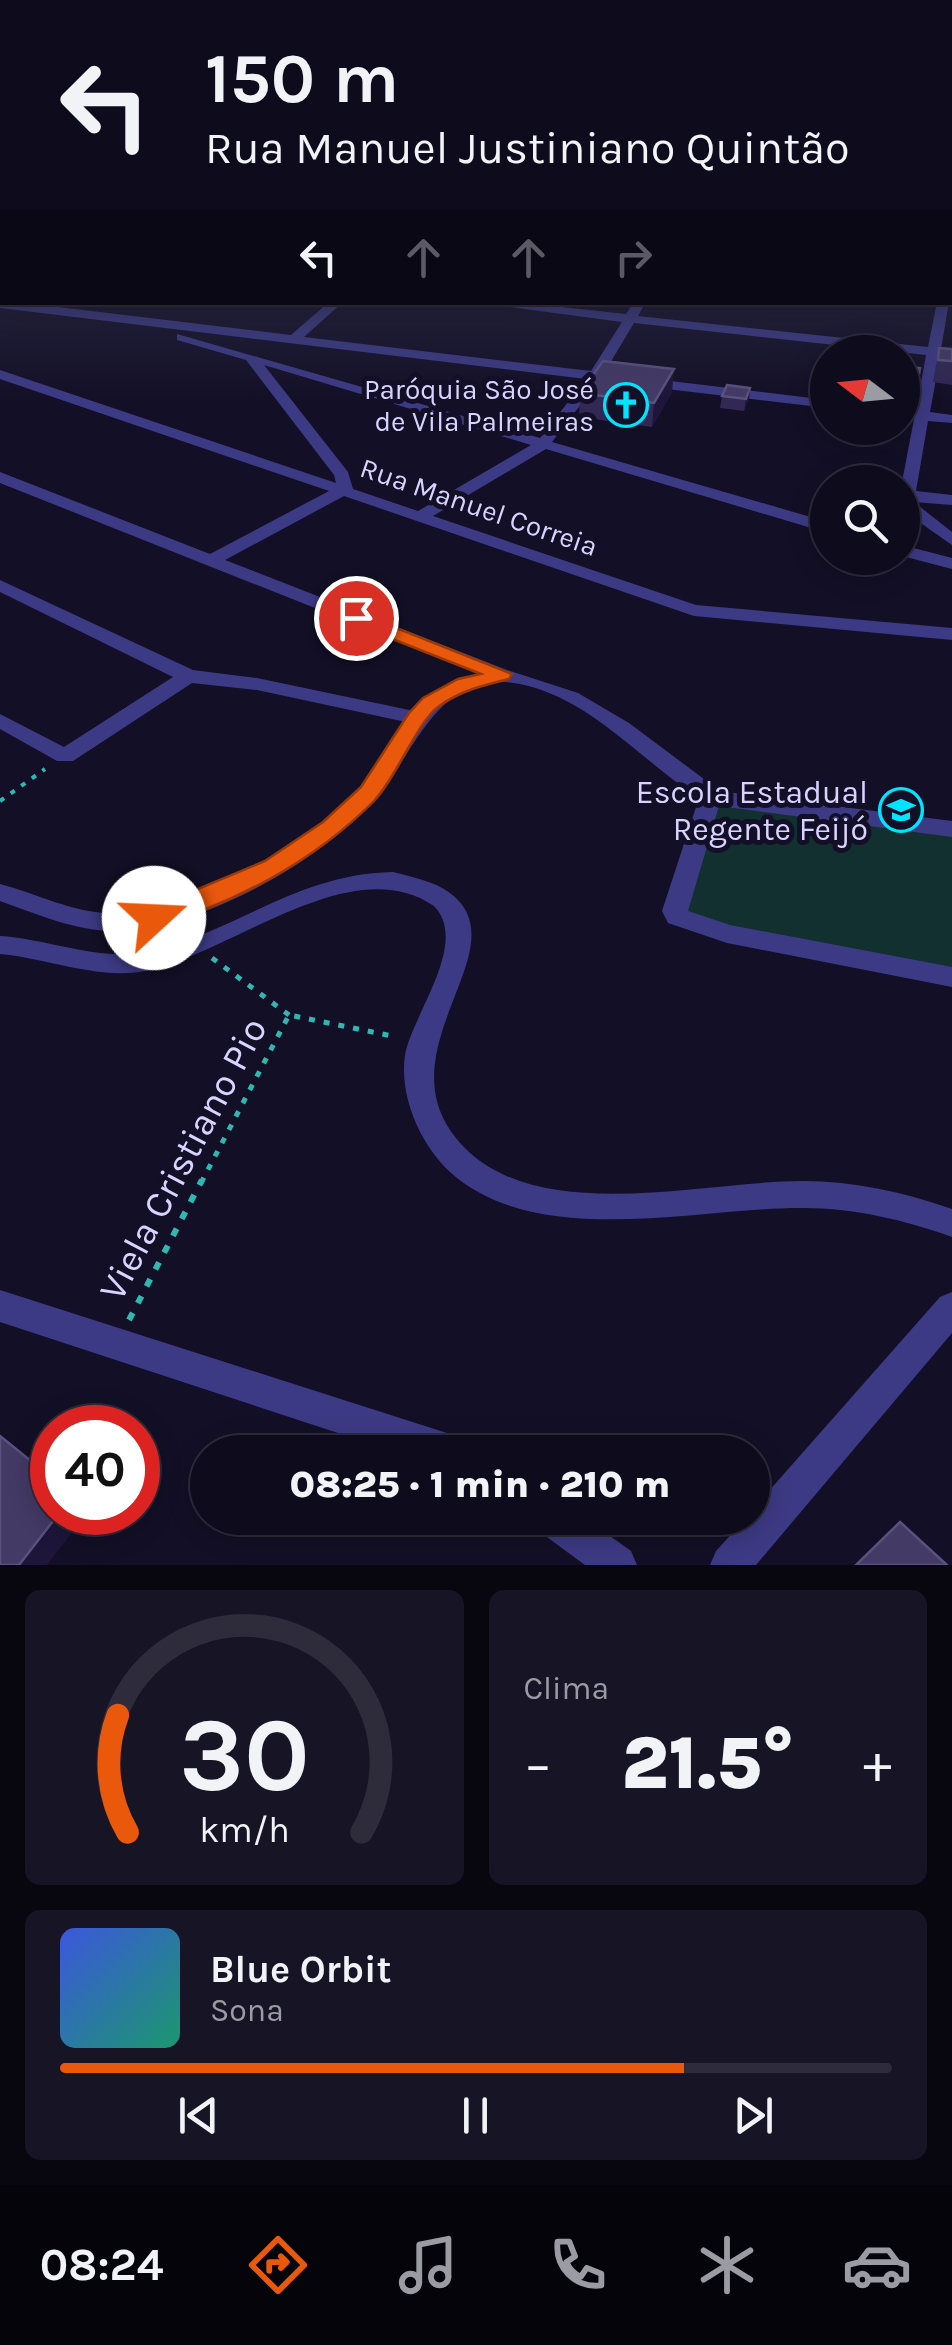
<!DOCTYPE html>
<html lang="pt">
<meta charset="utf-8">
<style>
body{margin:0;font-family:Karla,sans-serif;background:#171425;color:#f1f3f6;height:100vh;display:flex;flex-direction:column;font-size:38px;white-space:nowrap}
*{box-sizing:border-box;margin:0}
p{font-size:32px;color:#9b9ba3}
.icon{flex:none;width:55px;height:55px;fill:none;stroke:currentColor;stroke-width:2;stroke-linecap:round;stroke-linejoin:round}
.map{position:relative;height:1565px;overflow:hidden}
.details{display:flex;flex-direction:column;gap:25px;padding:25px;background:#08060f;flex:1}
.details>*{flex:none}
.top-card{position:absolute;left:0px;top:0px;width:952px;height:305px;box-shadow:0 5px 25px #0003,0 0 0 2px #2e2b3b;background:#0e0b1c;color:#f1f3f6;overflow:hidden}
.needle{width:65px;rotate:286deg}
.buttons{position:absolute;left:810px;top:335px;display:grid;gap:20px}
.buttons a{display:grid;place-items:center;width:110px;height:110px;border-radius:50%;background:#0e0b1c;box-shadow:0 5px 25px #0003,0 0 0 2px #2e2b3b;font-size:50px}
.speed{position:absolute;left:30px;top:1405px;display:flex;gap:20px;font-size:50px;font-weight:700;text-align:center}
.speed>*{display:grid;place-content:center;width:130px;height:130px;border-radius:50%;background:#0e0b1c;box-shadow:0 5px 25px #0003,0 0 0 2px #2e2b3b;line-height:1}
.speed .limit{border:15px solid #d22;background:#fff;color:#111}
.pin{position:absolute;display:grid;place-items:center;width:85px;height:85px;color:#fff;margin:-42px;border:5px solid #fff;border-radius:50%;box-shadow:0 2px 10px #0007}
.me{position:absolute;width:110px;margin:-55px;rotate:70deg;stroke-linejoin:round;filter:drop-shadow(0 0 8px #0008)}
.turn{display:flex;align-items:center;gap:35px;height:210px;padding:0 40px;font-size:45px}
.turn .icon{width:130px;height:130px;stroke-width:2.5}
.turn b{display:block;font-size:70px;line-height:85px}
.lanes{display:flex;align-items:center;height:95px;padding:0 40px;background:#0003;justify-content:center;gap:50px;direction:ltr}
.lanes .off{opacity:.35}
.big{font-size:75px;font-weight:800;line-height:1.1}
.details .tile{flex:1;display:flex;flex-direction:column;justify-content:center;gap:15px;min-width:0;padding:0 35px;border-radius:15px;background:#171425}
.details .dial{align-items:center;gap:0}
.dial svg{height:260px;overflow:visible;fill:none;stroke:#2e2b3b;stroke-width:7;stroke-linecap:round;text-anchor:middle}
.dial text{fill:#f1f3f6;stroke:none}
.song{display:flex;align-items:center;gap:30px}
.cover{width:120px;height:120px;border-radius:15px;background:linear-gradient(135deg,hsl(230 70% 55%),hsl(160 70% 35%))}
.played{height:10px;border-radius:5px;background:linear-gradient(90deg,#ea580c 75%,#2e2b3b 75%)}
.keys{display:flex;justify-content:space-around;direction:ltr}
.heat{display:flex;justify-content:space-between;align-items:center;font-size:55px;direction:ltr}
.details .tiles{flex:1;display:grid;gap:25px;grid-template-columns:1fr 1fr}
.tile:last-child{grid-column:span 2}
.trip{position:absolute;left:190px;top:1435px;width:580px;height:100px;border-radius:50px;background:#0e0b1c;box-shadow:0 5px 25px #0003,0 0 0 2px #2e2b3b;font-weight:800;line-height:100px;text-align:center}
.tab-bar{display:flex;height:160px;justify-content:space-around;align-items:center;background:#06040b;color:#9b9ba3}
.tab-bar .icon{width:70px;height:70px}
.tab-bar .on{color:#ea580c}
.tab-bar b{font-size:45px;color:#f1f3f6}
.map>svg:first-child{display:block}
</style>
<div class="map">
<svg width="952" height="1565" viewBox="0 0 952 1565">
<rect width="100%" height="100%" fill="#130f26"/>
<path fill="#12302f" d="M711 795 952 829V977L677 917Z"/>
<g fill="none" stroke-linecap="round" stroke-linejoin="round">
<path stroke="#2fb8b0" stroke-width="4" stroke-dasharray="5 8" stroke-linecap="butt" d="M0 801 45 769"/>
<g stroke="#2fb8b0" stroke-width="5" stroke-dasharray="6 9" stroke-linecap="butt">
<path d="M212 958 289 1015"/>
<path d="M201 1183 289 1015 397 1037"/>
</g>
<path stroke="#2fb8b0" stroke-width="6" stroke-dasharray="8 11" stroke-linecap="butt" d="M129 1320 202 1180"/>
<g fill="#3d3a85" fill-rule="evenodd">
<path d="M2 182V188L0 189V183Z"/>
<rect x="950" y="185" width="2" height="6"/>
<rect x="950" y="210" width="2" height="7"/>
<rect x="0" y="248" width="2" height="6"/>
<rect x="0" y="270" width="2" height="6"/>
<path d="M0 300 291 335 329 302H343L304 337 591 371 622 322 472 302H516L626 314 634 302H646L638 316 928 347 937 302H949L941 349 952 350V358L940 357 930 412 952 415V423L928 421 916 491 952 495V505L914 502 952 532V545L902 510V482L914 419 902 417V409L916 410 926 355 634 323 604 373 828 400V408L599 381 552 442 828 522V533L546 449 433 516 696 605 952 628V640L694 616 344 496 225 560 507 670 578 693 629 723 720 791 952 821V837L719 806 688 911 730 925 952 967V987L727 943 668 923 662 911 699 798C638 759 583 689 505 682 437 676 412 757 376 798 320 862 203 928 117 931 77 932 37 914 0 901V884C39 894 76 915 118 913 198 910 302 847 357 790 377 770 390 745 406 722L257 690 192 683 73 761H57L0 729V714L64 747 173 677 0 592V580L193 670 257 678 414 711 440 689 481 674 0 483V472L210 554 329 491 0 379V370L336 483 334 475 246 360 177 340V334L540 438 586 379 0 308ZM264 365 531 445 418 511 353 489 348 472Z"/>
<path d="M902 545 952 558V569L902 556Z"/>
<path d="M393 872C412 877 434 881 450 893 526 950 368 1058 469 1152 548 1224 706 1181 803 1181 854 1181 904 1192 952 1209V1237C904 1220 855 1208 804 1208 698 1207 538 1251 450 1172 420 1144 399 1096 405 1055 412 1015 470 943 434 906 351 849 231 954 145 971 97 980 47 958 0 954V936C48 939 98 961 145 952 235 934 294 874 393 872Z"/>
<path d="M0 1290 450 1434 463 1439 468 1452H396L0 1322Z"/>
<path d="M952 1292V1333L756 1565H710L716 1551 746 1518H752V1510L940 1297Z"/>
<path d="M535 1518H585L631 1551 637 1565H585L540 1532Z"/>
</g>
<g fill="#c25bff" fill-rule="evenodd">
<rect x="0" y="210" width="2" height="6"/>
<rect x="950" y="229" width="2" height="8"/>
<path d="M950 248 952 249V257L950 256Z"/>
</g>
</g>
<g fill="#312854">
<path d="M939 348 952 349V385L933 382Z"/>
<path d="M828 366V399L820 398 823 375Z"/>
<path d="M902 366 920 368 912 410 902 409Z"/>
<path d="M750 388 749 400 744 411 720 408 722 396Z"/>
<path d="M672 392 652 427 579 417 580 393Z"/>
</g>
<g fill="#1d163a">
<path d="M674 369 672 392 652 427 654 403Z"/>
<path d="M750 388 749 400 744 411 746 399Z"/>
<path d="M60 1512H81L83 1518 47 1565H19Z"/>
</g>
<g fill="#433a66" stroke="#5a527e" stroke-width="2.5">
<path d="M939 348 952 349V361L938 360Z"/>
<path d="M603 361 674 369 654 403 580 393Z"/>
<path d="M902 366 920 368 917 386 902 385Z"/>
<path d="M727 385 750 388 746 399 722 396Z"/>
<path d="M0 1436 52 1478V1512H60L19 1565H0Z"/>
<path d="M900 1522 947 1565H856Z"/>
</g>
<linearGradient id="sky" x2="0" y2="1"><stop stop-color="#0a0815"/><stop offset="0.45" stop-color="#333752"/><stop offset="1" stop-color="#333752" stop-opacity="0"/></linearGradient>
<rect width="952" height="399" fill="url(#sky)"/>
<path fill="#ea580c" stroke="#983908" stroke-width="2.5" d="M356 612 512 674 509 679C484 685 459 691 438 707 416 724 397 777 373 802 313 862 235 903 154 927L145 924 141 918 145 911 265 861 323 822 361 787 409 713 423 698 458 679 481 674 349 622V613Z"/>
<defs>
<g id="church-ring" transform="scale(2.25)"><circle r="9.5" fill="#130f26" stroke="#00e5ff" stroke-width="1.5"/><path d="M-1.2-6h2.4v3.5h3.3v2.4h-3.3V6h-2.4V-.1h-3.3v-2.4h3.3Z" fill="#00e5ff"/></g>
<g id="school-ring" transform="scale(2.25)"><circle r="9.5" fill="#130f26" stroke="#00e5ff" stroke-width="1.5"/><path d="M0-5L7-2L0 1L-7-2ZM-4 1L0 2.5L4 1V4Q0 6-4 4Z" fill="#00e5ff"/></g>
</defs>
<g fill-rule="evenodd">
<use href="#church-ring" x="626" y="405"/>
<use href="#school-ring" x="901" y="810"/>
</g>
<g text-anchor="middle" dominant-baseline="central" stroke-width="10" stroke-linejoin="round" paint-order="stroke">
<g font-size="28" fill="#d9d4ff" stroke="#130f26" text-anchor="end">
<text x="594" y="389">Paróquia São José<tspan x="594" dy="32">de Vila Palmeiras</tspan></text>
</g>
<g font-size="28" fill="#d9d4ff" stroke="#130f26">
<text transform="translate(479 507) rotate(19)">Rua Manuel Correia</text>
</g>
<g font-size="32" fill="#d9d4ff" stroke="#130f26" text-anchor="end">
<text x="868" y="792">Escola Estadual<tspan x="868" dy="37">Regente Feijó</tspan></text>
</g>
<g font-size="38" fill="#d9d4ff" stroke="#130f26">
<text transform="translate(183 1159) rotate(-62)">Viela Cristiano Pio</text>
</g>
</g>
</svg>
<div class="buttons">
<a><svg class="needle" viewBox="-14 -14 28 28"><path d="M0-13l5 13h-10z" fill="#e53935"/><path d="M0 13l5-13h-10z" fill="#9b9ba3"/></svg></a>
<a><svg class="icon" aria-label="search" viewBox="0 0 24 24"><circle cx="10" cy="10" r="6"/><path d="M15 15l6 6"/></svg></a>
</div>
<div class="speed"><div class="limit">40</div></div>
<div class="pin" style="left:356px;top:618px;background:#d93025"><svg class="icon" aria-label="arrive" viewBox="0 0 24 24"><path d="M6 21V4h12l-3 4 3 4H6"/></svg></div>
<svg class="me" style="left:154px;top:918px" viewBox="-20 -20 40 40"><circle r="19" fill="#fff"/><path d="M0-13L10 11 0 6-10 11z" fill="#ea580c"/></svg>
<div class="trip">08:25 · 1 min · 210 m</div>
<div class="top-card">
<div class="turn"><svg class="icon" aria-label="left" viewBox="0 0 24 24"><path d="M17 20v-9H6M10 6l-5 5 5 5"/></svg><div><b>150 m</b>Rua Manuel Justiniano Quintão</div></div>
<div class="lanes"><svg class="icon" aria-label="left" viewBox="0 0 24 24"><path d="M17 20v-9H6M10 6l-5 5 5 5"/></svg><svg class="icon off" aria-label="ahead" viewBox="0 0 24 24"><path d="M12 20V5M6 11l6-6 6 6"/></svg><svg class="icon off" aria-label="ahead" viewBox="0 0 24 24"><path d="M12 20V5M6 11l6-6 6 6"/></svg><svg class="icon off" aria-label="right" viewBox="0 0 24 24"><path d="M7 20v-9h11M14 6l5 5-5 5"/></svg></div>
</div>
</div>
<section class="details">
<div class="tiles">
<div class="tile dial"><svg viewBox="0 0 100 80">
<path d="M14 69A42 42 0 1 1 86 69"/>
<path d="M14 69A42 42 0 0 1 11 33" stroke="#ea580c"/>
<text x="50" y="56" font-size="32" font-weight="700">30</text>
<text x="50" y="72" font-size="11">km/h</text>
</svg></div>
<div class="tile"><p>Clima</p>
<div class="heat"><a>−</a><b class="big">21.5°</b><a>+</a></div>
</div>
<div class="tile">
<div class="song"><i class="cover"></i><div><b>Blue Orbit</b><p>Sona</p></div></div>
<div class="played"></div>
<div class="keys"><svg class="icon" aria-label="previous" viewBox="0 0 24 24"><path d="M18 5L8 12l10 7zM5 5v14"/></svg><svg class="icon" aria-label="pause" viewBox="0 0 24 24"><path d="M8 5v14M16 5v14"/></svg><svg class="icon" aria-label="next" viewBox="0 0 24 24"><path d="M6 5l10 7-10 7zM19 5v14"/></svg></div>
</div>
</div>
</section>
<nav class="tab-bar">
<b>08:24</b>
<svg class="icon on" aria-label="directions" viewBox="0 0 24 24"><path d="M12 3l9 9-9 9-9-9zM9 14v-3h6M13 9l2 2-2 2"/></svg>
<svg class="icon" aria-label="music" viewBox="0 0 24 24"><path d="M9 18V5l10-2v13"/><circle cx="6" cy="18" r="3"/><circle cx="16" cy="16" r="3"/></svg>
<svg class="icon" aria-label="phone" viewBox="0 0 24 24"><path d="M5 4h4l2 5-3 2q2 4 5 5l2-3 5 2v4C11 20 4 13 5 4z"/></svg>
<svg class="icon" aria-label="climate" viewBox="0 0 24 24"><path d="M12 3v18M4 7l16 10M4 17L20 7"/></svg>
<svg class="icon" aria-label="car" viewBox="0 0 24 24"><path d="M5 17H2v-5l4-1 3-4h7l3 4 3 1v5h-3M9 17h6M6 11h13"/><circle cx="7" cy="17" r="2"/><circle cx="17" cy="17" r="2"/></svg>
</nav>
